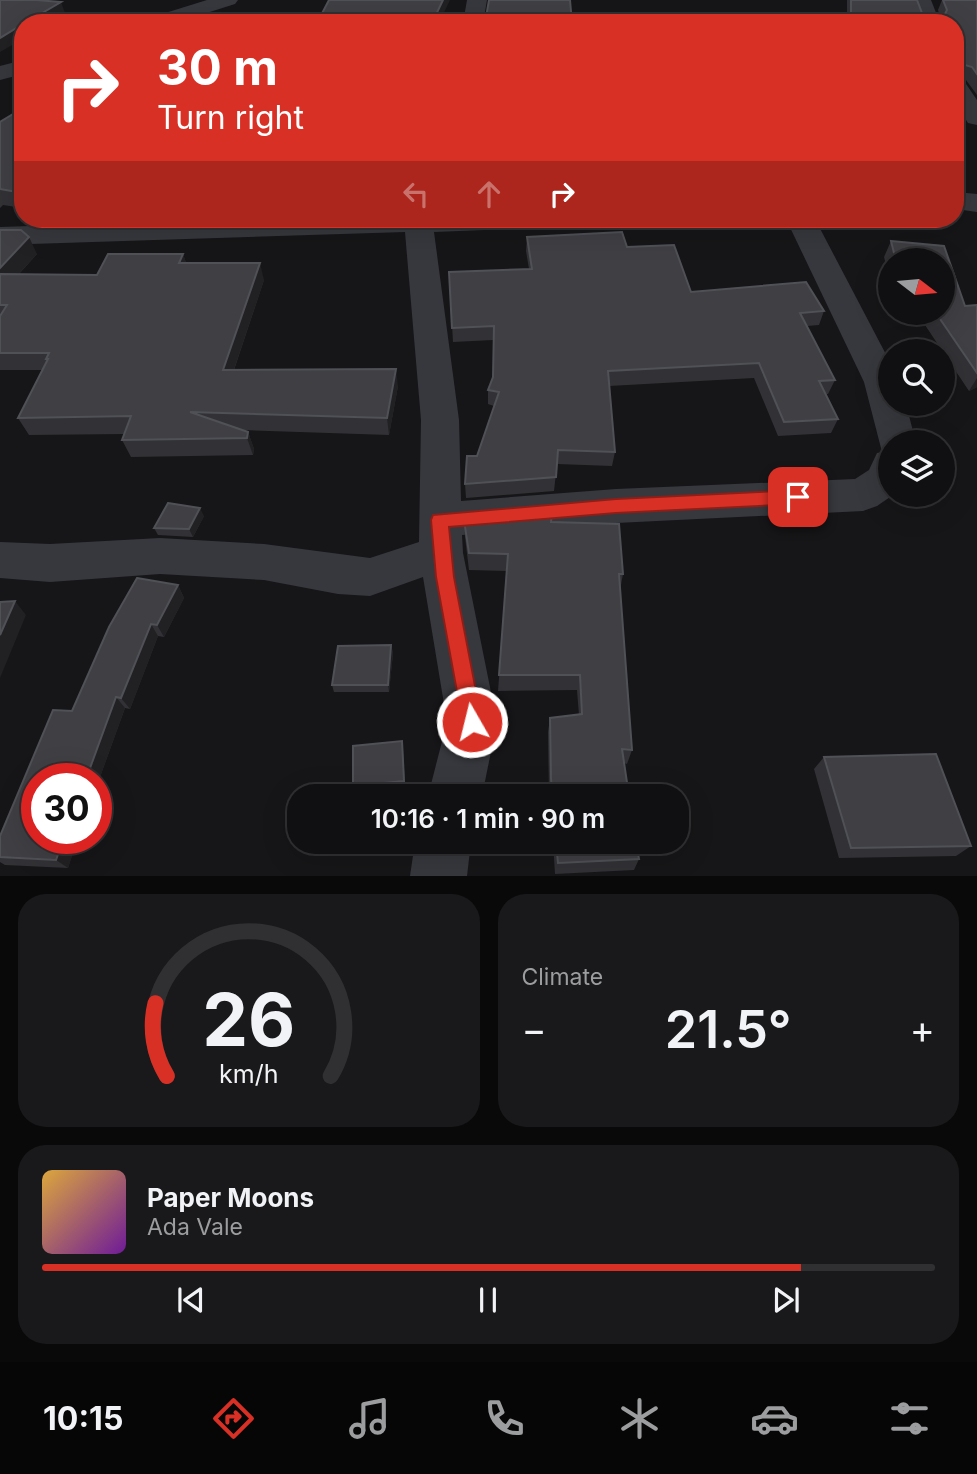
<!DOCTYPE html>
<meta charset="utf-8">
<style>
body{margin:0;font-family:Inter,sans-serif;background:#19191b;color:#f1f3f6;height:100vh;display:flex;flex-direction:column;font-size:26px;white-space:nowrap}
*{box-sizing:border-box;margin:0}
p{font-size:23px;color:#9c9d9f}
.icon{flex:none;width:38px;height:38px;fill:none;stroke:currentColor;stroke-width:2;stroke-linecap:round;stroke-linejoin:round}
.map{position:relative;height:876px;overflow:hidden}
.side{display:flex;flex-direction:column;gap:18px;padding:18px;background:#09090a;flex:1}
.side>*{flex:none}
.top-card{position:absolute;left:14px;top:14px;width:950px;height:214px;border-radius:28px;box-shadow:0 7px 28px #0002,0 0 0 2px #303032;background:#d93025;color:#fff;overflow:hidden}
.needle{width:46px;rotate:106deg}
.tools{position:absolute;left:878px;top:248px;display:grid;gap:14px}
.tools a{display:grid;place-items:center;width:77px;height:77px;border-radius:50%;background:#101012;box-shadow:0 7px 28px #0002,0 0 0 2px #303032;font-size:35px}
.speed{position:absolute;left:21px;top:763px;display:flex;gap:14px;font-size:35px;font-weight:700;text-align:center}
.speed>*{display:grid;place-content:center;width:91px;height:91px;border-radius:50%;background:#101012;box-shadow:0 7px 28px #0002,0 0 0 2px #303032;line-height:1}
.speed .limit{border:10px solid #d22;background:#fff;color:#111}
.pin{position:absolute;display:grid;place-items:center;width:60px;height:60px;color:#fff;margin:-30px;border-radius:14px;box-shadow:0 4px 10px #0006}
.me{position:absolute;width:77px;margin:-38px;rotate:352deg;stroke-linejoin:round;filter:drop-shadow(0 0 5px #0008)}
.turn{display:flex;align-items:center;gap:24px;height:147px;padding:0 28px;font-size:32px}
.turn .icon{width:91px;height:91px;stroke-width:2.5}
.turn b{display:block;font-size:49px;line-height:60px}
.lanes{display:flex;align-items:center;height:66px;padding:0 28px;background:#0003;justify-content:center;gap:35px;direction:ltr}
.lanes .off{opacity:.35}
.big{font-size:52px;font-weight:600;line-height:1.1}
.side .card{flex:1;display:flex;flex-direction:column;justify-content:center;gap:10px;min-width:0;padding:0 24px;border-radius:28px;background:#19191b}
.side .dial{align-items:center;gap:0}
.dial svg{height:182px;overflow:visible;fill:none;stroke:#303032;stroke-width:7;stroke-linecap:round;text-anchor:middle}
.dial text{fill:#f1f3f6;stroke:none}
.song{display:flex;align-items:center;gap:21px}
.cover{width:84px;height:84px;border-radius:10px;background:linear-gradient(135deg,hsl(40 70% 55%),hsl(280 70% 35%))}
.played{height:7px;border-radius:4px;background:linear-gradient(90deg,#d93025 85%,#303032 85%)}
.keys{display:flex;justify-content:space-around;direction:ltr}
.heat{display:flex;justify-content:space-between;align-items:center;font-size:38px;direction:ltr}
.side .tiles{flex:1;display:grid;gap:18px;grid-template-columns:1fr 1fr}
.card:last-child{grid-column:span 2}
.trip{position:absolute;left:287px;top:784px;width:402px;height:70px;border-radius:28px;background:#101012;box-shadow:0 7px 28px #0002,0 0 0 2px #303032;font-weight:600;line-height:70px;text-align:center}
.tabs{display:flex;height:112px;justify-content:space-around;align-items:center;background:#060607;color:#9c9d9f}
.tabs .icon{width:49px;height:49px}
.tabs .active{color:#d93025}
.tabs b{font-size:32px;color:#f1f3f6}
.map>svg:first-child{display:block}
</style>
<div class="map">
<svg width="977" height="876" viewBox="0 0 977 876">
<rect width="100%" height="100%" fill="#161618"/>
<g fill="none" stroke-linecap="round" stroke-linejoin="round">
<g fill="#37383d" fill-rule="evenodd">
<path d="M207 0H238L235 4 175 23H143L146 19Z"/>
<path d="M467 0H487L483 23H463Z"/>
<path d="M911 0H931L940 23H919Z"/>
<path d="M23 60V74L0 80V66Z"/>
<path d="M956 79 964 81 977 100V125L968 123 956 104Z"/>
<path d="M956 192 977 194V212L956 209Z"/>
<path d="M248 219H546L542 225 532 228 434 232 459 420 461 501 616 489 855 479 869 470 877 453 882 452 864 382 786 219H815L891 364V404H906L916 443H891L893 495 877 506 863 511 616 523 462 535 463 553 497 722 482 796H428L447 722 423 577 370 596 338 594 264 580 160 574 50 582 0 578V542L50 544 160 538 264 544 370 558 419 542 421 420 405 232 0 245V227Z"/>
<path d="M415 842H471L467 876H410Z"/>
</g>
</g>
<g fill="#323236">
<path d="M847 0H917L922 13H939L938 10 942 0H977V95L966 80 959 77V86L956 94V23H803L804 17 847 20Z"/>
<path d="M23 108V208L3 205 0 208V122Z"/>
<path d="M0 230 37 254 19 274 97 275 183 254 186 263 264 280 234 370 398 386 389 435 243 430 248 432 254 449 253 455 131 457 122 440 124 434 29 435 18 418 42 370H0Z"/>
<path d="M527 237 627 247 691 292 824 311 819 325 807 326 835 380 828 394H826L838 419 831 433 778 436 754 378 609 386 615 452 612 466 557 464 554 491 466 498 465 484 477 456 494 406 488 404V390L493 377V340L453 342 449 272 529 269 526 251Z"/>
<path d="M891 241 944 246 965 306 977 305V387L969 391 917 313H943V261H891V283L884 257Z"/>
<path d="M204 516 193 537 158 535 154 528Z"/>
<path d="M464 520 551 522 623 574 620 590 632 750 627 764 624 763 629 796H549L548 732 550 718 579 715 577 690 498 691 507 571 469 570 465 537Z"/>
<path d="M178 585 184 598 164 637 158 636 130 709 125 708 96 788V779L68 868 5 865 0 862V836L72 711Z"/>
<path d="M391 645 393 653 389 692H334L332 685Z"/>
<path d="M403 747 405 787 355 792 353 786Z"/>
<path d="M824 757 971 846 956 856 839 858 814 769Z"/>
<path d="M553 842H636L639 859 634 870 555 874Z"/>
</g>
<g fill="#212124">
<path d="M443 0H450L439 23H432Z"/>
<path d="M61 2 65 13 49 23H25Z"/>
<path d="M23 24V39L0 52V38Z"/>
<path d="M29 237 37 254 3 291 0 285V268Z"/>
<path d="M183 254 189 271 179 263Z"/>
<path d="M260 263 264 280 228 387 223 370Z"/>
<path d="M396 369 398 386 389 435 387 418Z"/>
<path d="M977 378V387L969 391Z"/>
<path d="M248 432 254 449 253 455 247 438Z"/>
<path d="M200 508 204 516 193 537 189 529Z"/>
<path d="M178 585 184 598 164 637 157 625Z"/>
<path d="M15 601 26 615 0 678V635Z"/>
<path d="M151 624 158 636 130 709 121 698Z"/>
<path d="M391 645 393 653 389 692 388 685Z"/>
<path d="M116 697 125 708 96 788V779H86Z"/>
<path d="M402 741 403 747 405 787 404 781Z"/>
<path d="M64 838H78L68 868 56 860Z"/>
</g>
<g fill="#3f3f44" stroke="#4f5156" stroke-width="2">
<path d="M0 0H36L61 2 25 23H23V24L0 38Z"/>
<path d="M329 0H443L432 23H317Z"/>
<path d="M489 0H570L572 23H485Z"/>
<path d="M851 0H917L922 13 945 14 947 10 943 0H977V74L972 67 962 64 959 66V86L956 85V23H805L804 17 851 20Z"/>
<path d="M23 108V193L0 189V122Z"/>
<path d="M0 230H21L29 237 0 268Z"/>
<path d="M622 232 627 247 674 245 691 292 806 282 824 311 800 313 835 380 819 381 838 419 784 422 759 363 608 371 615 452 558 450 556 477 465 484 467 456H477L499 392 488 390 493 377 494 326 452 328 449 272 532 269 527 237Z"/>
<path d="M891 241 944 246 965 306 977 305V373L936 313H943V261H896Z"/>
<path d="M108 254H183L179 263H260L223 370 396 369 387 418 190 412 248 432 247 438 122 440 131 416 18 418 48 359H46L49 353H0V316L7 305H0V274L97 275Z"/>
<path d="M168 503 200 508 189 529 154 528Z"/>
<path d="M552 513 551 522 619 524 623 574H619L632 750 622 749 629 796H552L551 778 550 718 582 714 580 675H499L508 554 469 553 464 520Z"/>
<path d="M137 578 178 585 157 625 151 624 121 698 116 697 86 779H37V838H64L56 860 0 857V836L53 710 72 711 109 627Z"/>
<path d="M15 601 0 635V602Z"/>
<path d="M391 645 388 685H332L338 646Z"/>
<path d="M402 741 404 781 353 786V746Z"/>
<path d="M936 754 971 846 851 848 824 757Z"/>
<path d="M556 842H636L639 859 558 863Z"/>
</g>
<path fill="#d93025" stroke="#8d1f18" stroke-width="2" d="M798 490 807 497 798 504 616 513 449 527 454 577 482 722 479 730 472 733 464 730 436 577 431 520 433 515 616 499Z"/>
</svg>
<div class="tools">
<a><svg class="needle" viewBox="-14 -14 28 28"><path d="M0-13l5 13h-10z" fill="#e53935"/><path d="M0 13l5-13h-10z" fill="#9c9d9f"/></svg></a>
<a><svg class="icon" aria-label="search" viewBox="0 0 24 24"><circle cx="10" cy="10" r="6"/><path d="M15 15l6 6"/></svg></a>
<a><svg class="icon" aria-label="layers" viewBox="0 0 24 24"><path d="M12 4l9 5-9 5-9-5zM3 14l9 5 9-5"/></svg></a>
</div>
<div class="speed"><div class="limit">30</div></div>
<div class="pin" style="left:798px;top:497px;background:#d93025"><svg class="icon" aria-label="arrive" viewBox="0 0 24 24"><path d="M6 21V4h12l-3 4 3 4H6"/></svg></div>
<svg class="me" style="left:472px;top:722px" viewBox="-20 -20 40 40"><circle r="17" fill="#d93025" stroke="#fff" stroke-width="3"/><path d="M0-11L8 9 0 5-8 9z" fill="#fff"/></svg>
<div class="trip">10:16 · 1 min · 90 m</div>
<div class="top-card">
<div class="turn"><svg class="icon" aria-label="right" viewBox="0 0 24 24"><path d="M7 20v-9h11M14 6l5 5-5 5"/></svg><div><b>30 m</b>Turn right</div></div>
<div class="lanes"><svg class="icon off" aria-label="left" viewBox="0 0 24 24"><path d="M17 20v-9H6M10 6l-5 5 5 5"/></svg><svg class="icon off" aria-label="ahead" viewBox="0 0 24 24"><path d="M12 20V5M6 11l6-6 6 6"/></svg><svg class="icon" aria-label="right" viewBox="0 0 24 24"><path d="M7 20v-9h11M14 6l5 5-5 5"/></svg></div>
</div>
</div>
<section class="side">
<div class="tiles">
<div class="card dial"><svg viewBox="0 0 100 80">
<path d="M14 69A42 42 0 1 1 86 69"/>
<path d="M14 69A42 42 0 0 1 9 37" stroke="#d93025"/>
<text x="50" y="56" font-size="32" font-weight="700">26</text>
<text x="50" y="72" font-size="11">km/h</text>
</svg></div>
<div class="card"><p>Climate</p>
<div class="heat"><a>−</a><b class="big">21.5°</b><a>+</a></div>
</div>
<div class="card">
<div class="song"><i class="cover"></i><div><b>Paper Moons</b><p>Ada Vale</p></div></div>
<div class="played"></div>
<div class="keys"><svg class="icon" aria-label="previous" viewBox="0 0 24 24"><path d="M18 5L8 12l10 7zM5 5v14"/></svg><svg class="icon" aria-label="pause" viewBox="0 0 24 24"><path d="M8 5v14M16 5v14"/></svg><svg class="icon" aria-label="next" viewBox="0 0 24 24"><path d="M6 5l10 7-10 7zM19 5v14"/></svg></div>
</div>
</div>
</section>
<nav class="tabs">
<b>10:15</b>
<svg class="icon active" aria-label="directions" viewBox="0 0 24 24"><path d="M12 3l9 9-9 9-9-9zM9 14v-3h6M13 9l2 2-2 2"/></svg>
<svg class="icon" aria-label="music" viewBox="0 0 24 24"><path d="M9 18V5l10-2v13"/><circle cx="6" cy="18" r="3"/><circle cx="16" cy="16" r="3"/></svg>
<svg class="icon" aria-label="phone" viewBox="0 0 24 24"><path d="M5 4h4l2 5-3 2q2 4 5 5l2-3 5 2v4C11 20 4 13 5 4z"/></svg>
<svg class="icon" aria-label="climate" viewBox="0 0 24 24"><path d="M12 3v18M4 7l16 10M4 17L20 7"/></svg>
<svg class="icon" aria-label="car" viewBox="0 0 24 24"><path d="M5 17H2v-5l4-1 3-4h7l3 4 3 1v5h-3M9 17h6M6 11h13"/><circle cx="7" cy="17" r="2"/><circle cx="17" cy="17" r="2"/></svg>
<svg class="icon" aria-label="filters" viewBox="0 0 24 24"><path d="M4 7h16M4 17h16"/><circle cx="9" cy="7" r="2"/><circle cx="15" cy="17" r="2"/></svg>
</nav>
